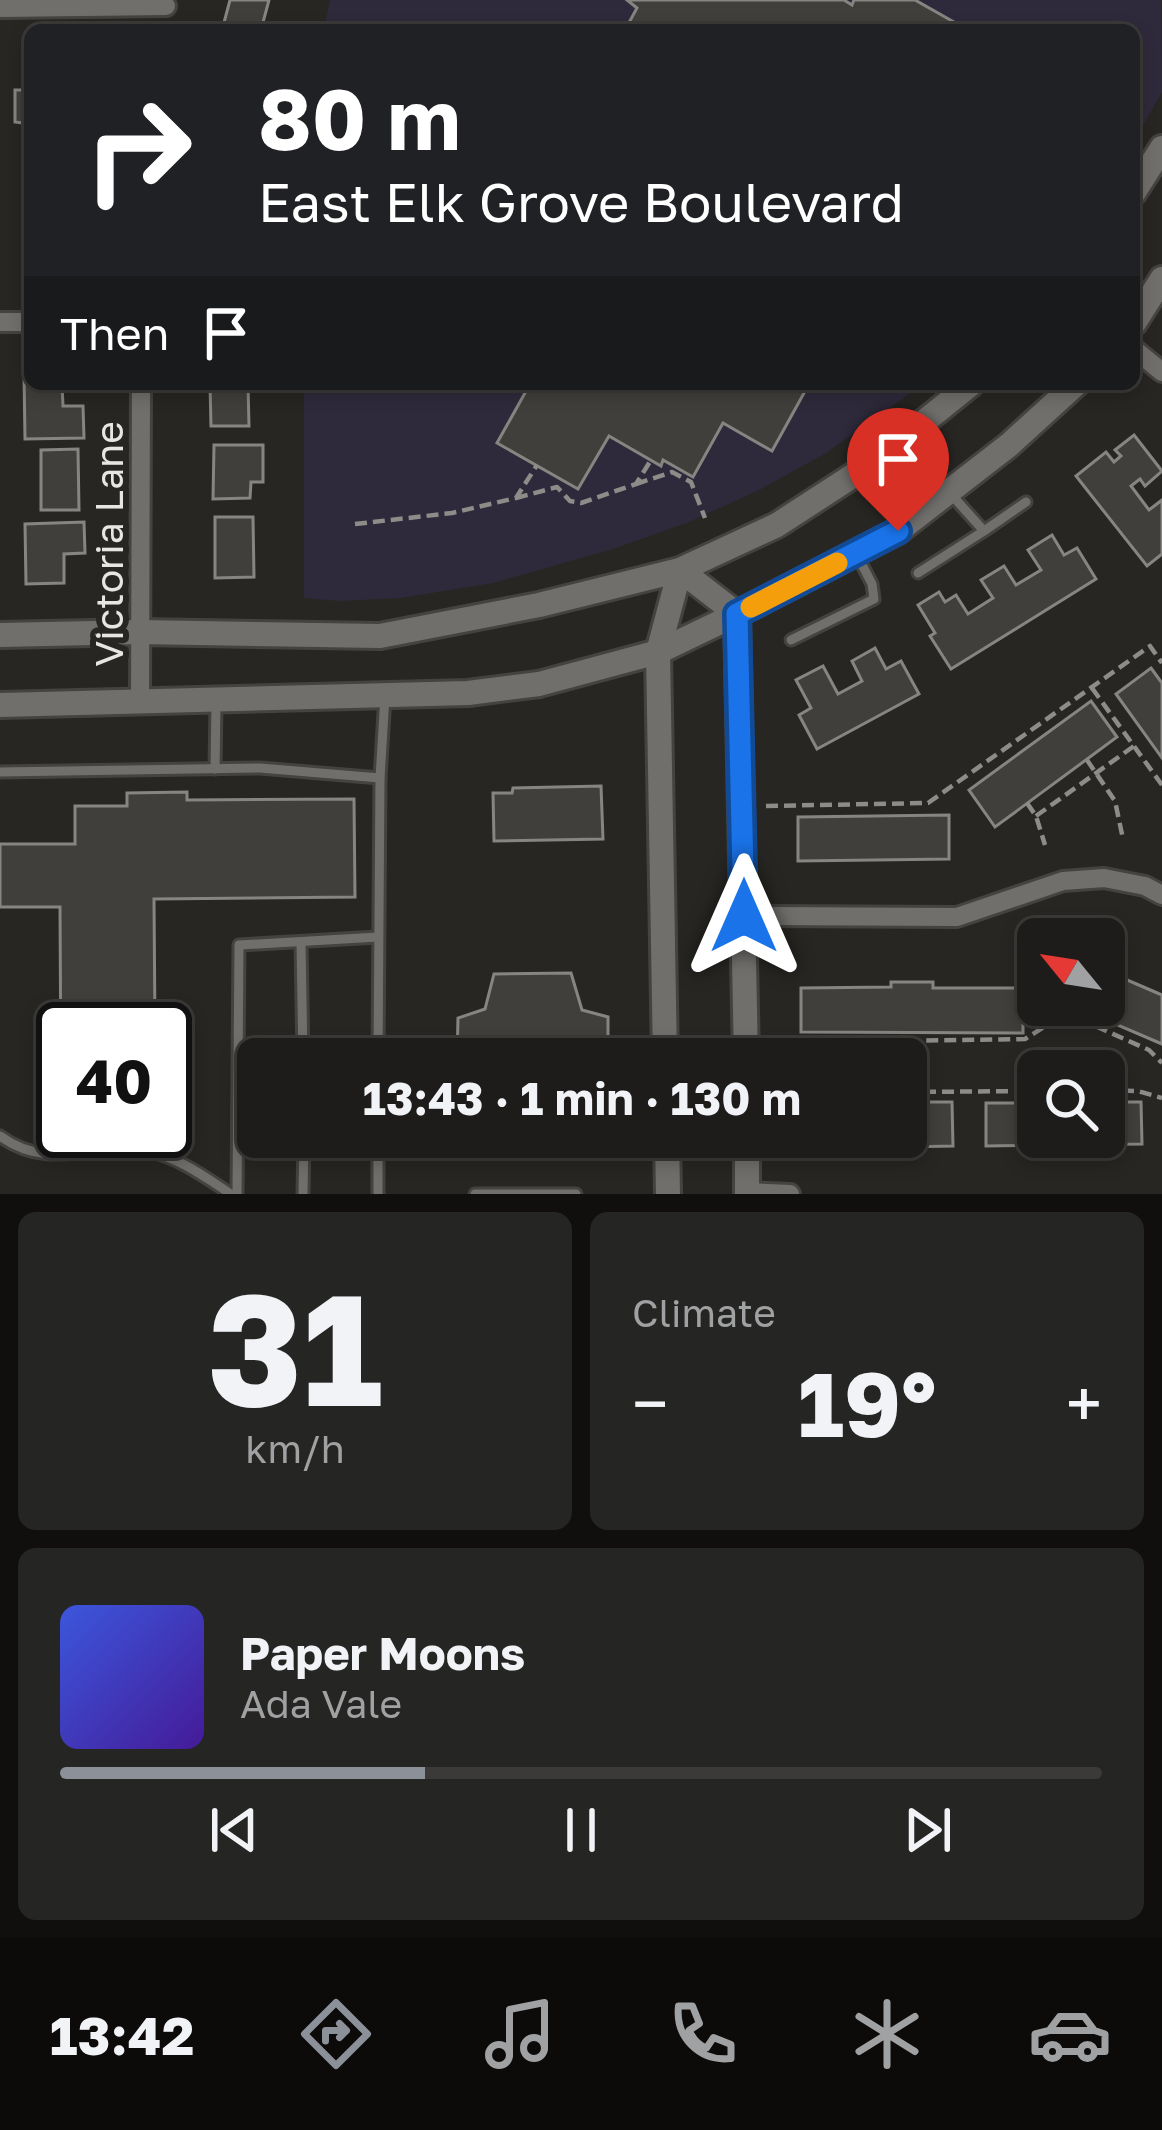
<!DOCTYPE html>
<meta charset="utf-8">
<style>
body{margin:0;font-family:"Golos Text",sans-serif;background:#252523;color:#f1f3f6;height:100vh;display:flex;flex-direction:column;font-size:45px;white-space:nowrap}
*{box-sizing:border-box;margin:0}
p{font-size:39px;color:#a0a1a2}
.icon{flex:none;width:66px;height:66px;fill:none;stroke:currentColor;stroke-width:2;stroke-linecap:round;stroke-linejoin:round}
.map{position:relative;height:1194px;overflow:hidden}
.panel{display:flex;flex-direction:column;gap:18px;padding:18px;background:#100f0e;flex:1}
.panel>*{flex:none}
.top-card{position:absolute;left:24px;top:24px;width:1116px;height:366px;border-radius:18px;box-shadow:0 6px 18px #0003,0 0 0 3px #3b3a39;background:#202124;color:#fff;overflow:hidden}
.needle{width:78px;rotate:300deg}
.fabs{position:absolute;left:1017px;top:918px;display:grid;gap:24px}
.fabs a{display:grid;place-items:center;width:108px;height:108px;border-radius:18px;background:#1d1c1a;box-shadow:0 6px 18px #0003,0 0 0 3px #3b3a39;font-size:60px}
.speed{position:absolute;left:36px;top:1002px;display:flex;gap:24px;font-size:60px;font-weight:700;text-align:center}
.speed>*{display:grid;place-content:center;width:156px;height:156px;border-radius:50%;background:#1d1c1a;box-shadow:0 6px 18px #0003,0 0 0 3px #3b3a39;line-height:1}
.speed .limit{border:6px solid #111;border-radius:18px;background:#fff;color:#111}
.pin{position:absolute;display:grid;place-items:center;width:102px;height:102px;color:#fff;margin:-123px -51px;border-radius:50% 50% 50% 0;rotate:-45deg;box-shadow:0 0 12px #0007}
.pin .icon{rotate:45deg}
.me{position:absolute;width:132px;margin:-66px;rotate:0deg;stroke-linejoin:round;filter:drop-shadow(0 0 9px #0008)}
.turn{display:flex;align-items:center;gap:42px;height:252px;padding:0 36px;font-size:54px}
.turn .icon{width:156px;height:156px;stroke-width:2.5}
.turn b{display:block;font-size:84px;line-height:102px}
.then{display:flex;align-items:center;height:114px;padding:0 36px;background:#0003;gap:24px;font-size:45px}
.big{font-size:90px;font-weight:700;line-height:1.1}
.panel .tile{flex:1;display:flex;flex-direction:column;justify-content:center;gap:18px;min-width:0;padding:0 42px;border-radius:18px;background:#252523}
.panel .dial{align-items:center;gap:0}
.dial b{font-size:156px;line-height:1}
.song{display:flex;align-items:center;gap:36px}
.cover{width:144px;height:144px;border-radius:18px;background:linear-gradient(135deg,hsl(230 70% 55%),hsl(260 70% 35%))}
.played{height:12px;border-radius:6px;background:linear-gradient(90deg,#8c9099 35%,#3b3a39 35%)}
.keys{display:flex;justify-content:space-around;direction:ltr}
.heat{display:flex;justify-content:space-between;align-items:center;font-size:66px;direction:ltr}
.panel .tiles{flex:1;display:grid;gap:18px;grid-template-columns:1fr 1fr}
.tile:last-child{grid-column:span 2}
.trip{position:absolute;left:237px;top:1038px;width:690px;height:120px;border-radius:18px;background:#1d1c1a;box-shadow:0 6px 18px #0003,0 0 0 3px #3b3a39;font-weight:700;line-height:120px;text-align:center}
.menu{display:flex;height:192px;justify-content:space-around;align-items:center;background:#0c0b0a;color:#a0a1a2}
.menu .icon{width:84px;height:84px}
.menu .active{color:#8c9099}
.menu b{font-size:54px;color:#f1f3f6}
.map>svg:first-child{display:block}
</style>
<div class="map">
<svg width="1162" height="1194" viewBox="0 0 1162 1194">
<rect width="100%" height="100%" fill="#272623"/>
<g fill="#2f2a3b">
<path d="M330 0H1161L1162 92 1134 141V30H324Z"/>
<path d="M304 384H923L826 453 761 489 689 522 616 548 493 583 401 598 339 601 304 598Z"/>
</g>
<g fill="#413f3c" stroke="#878581" stroke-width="3">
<path d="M230 0H269L261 30H222Z"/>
<path d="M627 0H844L852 5 854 0H915L968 30H625L637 8Z"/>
<path d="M26 60H30V124L15 122V90H27Z"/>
<path d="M24 374H30V384H62L63 406H83L84 438 25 439Z"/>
<path d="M210 384H248L249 426H211Z"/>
<path d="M530 384H809L772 451 723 423 693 477 663 460 661 466 609 436 578 489 497 443Z"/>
<path d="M1134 435 1162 471 1145 486 1140 479 1131 486 1149 510 1162 500V554L1147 566 1076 476 1106 452 1114 462 1121 456 1115 450Z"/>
<path d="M214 445H263V482H251L250 498 213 499Z"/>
<path d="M78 449 79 510H41V450Z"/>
<path d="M215 517H253L254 577 215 578Z"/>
<path d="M84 522 85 553 64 554V583L26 584 25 524Z"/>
<path d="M1052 535 1064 555 1077 548 1096 579 951 669 930 636 935 633 918 605 939 592 945 602 956 595 968 614 993 598 981 580 1004 566 1016 585 1041 570 1028 550Z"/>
<path d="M875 648 886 669 901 661 919 694 817 749 799 715 811 708 796 680 823 666 838 694 862 681 852 661Z"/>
<path d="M1151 668 1162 683V758L1116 694Z"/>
<path d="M1091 701 1117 737 995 827 969 790Z"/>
<path d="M601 786 603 839 494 841 493 793H512L513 788Z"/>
<path d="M187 792V800L354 799 355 897 154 899 155 1029H63L61 1084 60 907H0V844H75V806H127V793Z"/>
<path d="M949 815V859L798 861V817Z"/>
<path d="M1104 970 1162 995V1044L1071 1005H1104Z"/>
<path d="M571 973 582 1010 608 1017V1059H457L458 1018 485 1009 494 974Z"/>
<path d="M891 982H933V988H1023V1033L801 1032V988L891 987Z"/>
<path d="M906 1102H952L953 1146 801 1149V1137H906Z"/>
<path d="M1104 1102H1141L1142 1144 986 1146V1103H1038V1137H1104Z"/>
<path d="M491 1137H575L570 1151 496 1149Z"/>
</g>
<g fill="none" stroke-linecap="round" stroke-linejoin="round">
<g stroke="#444340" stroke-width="15">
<g id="service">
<path d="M984 531 1026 502"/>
<path d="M918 573 984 531 949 492"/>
<path d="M791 640 874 599 872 584 856 553"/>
<path d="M215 769 216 703"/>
<path d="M0 772 260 768 380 778 385 696"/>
<path d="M301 943 303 1059"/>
<path d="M378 1059 380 778"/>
<path d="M0 1136C49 1172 93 1142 147 1151 178 1157 205 1177 231 1194"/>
<path d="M378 1137V1194"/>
<path d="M237 1194 239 945 378 937"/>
<path d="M303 1194 304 1137"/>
<path d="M475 1194H576"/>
</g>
</g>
<g stroke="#444340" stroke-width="24">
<g id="minor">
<path d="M0 8 166 6"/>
<path d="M0 322H30"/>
<path d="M1134 349 1162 372"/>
<path d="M140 704 141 384"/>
<path d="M744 916 957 917 1063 881 1104 878 1145 886 1162 895"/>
<path d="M747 1192 790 1194"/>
</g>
</g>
<g stroke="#444340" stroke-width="30">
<g id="tertiary">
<path d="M1134 192 1162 148"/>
<path d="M1134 323 1162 279"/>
<path d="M0 635 140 632 380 636 539 605 680 570 777 525 874 462 971 384"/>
<path d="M0 705 468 693 539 684 658 652 737 614 898 531 1009 445 1076 384"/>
<path d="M665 1059 658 652 680 570 737 614 746 1059"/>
<path d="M667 1137 668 1194"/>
<path d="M747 1137V1194"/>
</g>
</g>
<g stroke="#8d8c89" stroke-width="4.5" stroke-dasharray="12 6" stroke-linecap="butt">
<path d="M636 484 672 472 691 482 705 518"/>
<path d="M516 498 557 487 570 501 581 503 636 484 651 460"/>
<path d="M355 524 452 513 516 498 537 465"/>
<path d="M1092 688 1162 785"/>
<path d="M1087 760 1115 801 1123 839"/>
<path d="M1027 803 1036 816 1045 845"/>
<path d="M766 806 928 803 1150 646 1162 663"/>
<path d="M1036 816 1134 746"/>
<path d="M1104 951 1110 920"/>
<path d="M807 1059 825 1042 1025 1039 1066 1013 1149 1050 1162 1063"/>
<path d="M1104 1090 1138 1091 1162 1098"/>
<path d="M906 1092 1038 1091"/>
</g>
<use href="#service" stroke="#716f6c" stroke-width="9"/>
<use href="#minor" stroke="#716f6c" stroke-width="18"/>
<use href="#tertiary" stroke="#716f6c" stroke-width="24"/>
</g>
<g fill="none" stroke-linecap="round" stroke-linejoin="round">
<g stroke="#114b97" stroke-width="30">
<path id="route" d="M744 916 737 614 898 531"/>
</g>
<use href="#route" stroke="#1a73e8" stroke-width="21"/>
<path stroke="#f59e0b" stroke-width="21" d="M751 607 837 563"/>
</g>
<g text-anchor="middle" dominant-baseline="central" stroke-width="12" stroke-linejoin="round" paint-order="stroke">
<g font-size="39" fill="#e7e6e4" stroke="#272623">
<text transform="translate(108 544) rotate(-90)">Victoria Lane</text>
</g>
</g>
</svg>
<div class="fabs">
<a><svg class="needle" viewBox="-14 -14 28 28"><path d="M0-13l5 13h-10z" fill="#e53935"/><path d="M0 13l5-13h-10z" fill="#a0a1a2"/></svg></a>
<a><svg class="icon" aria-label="search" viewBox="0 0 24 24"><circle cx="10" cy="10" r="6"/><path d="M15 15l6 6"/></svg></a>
</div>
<div class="speed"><div class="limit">40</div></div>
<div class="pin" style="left:898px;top:531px;background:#d93025"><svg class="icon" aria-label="arrive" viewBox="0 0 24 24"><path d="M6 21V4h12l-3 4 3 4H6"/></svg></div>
<svg class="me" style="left:744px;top:916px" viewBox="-20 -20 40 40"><path d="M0-17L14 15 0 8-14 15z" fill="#1a73e8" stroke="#fff" stroke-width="4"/></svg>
<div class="trip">13:43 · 1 min · 130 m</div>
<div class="top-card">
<div class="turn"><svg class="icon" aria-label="right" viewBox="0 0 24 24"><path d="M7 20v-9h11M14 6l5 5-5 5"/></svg><div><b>80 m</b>East Elk Grove Boulevard</div></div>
<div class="then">Then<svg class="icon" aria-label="arrive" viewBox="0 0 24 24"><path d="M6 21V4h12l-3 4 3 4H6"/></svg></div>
</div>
</div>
<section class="panel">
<div class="tiles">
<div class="tile dial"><b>31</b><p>km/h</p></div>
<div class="tile"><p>Climate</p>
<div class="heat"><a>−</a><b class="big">19°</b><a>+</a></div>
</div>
<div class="tile">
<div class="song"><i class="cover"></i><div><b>Paper Moons</b><p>Ada Vale</p></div></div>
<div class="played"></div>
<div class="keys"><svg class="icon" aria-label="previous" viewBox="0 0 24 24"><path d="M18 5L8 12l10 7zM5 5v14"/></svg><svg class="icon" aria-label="pause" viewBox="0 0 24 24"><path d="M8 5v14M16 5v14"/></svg><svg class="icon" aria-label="next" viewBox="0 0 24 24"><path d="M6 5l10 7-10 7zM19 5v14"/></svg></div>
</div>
</div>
</section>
<nav class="menu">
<b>13:42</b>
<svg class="icon active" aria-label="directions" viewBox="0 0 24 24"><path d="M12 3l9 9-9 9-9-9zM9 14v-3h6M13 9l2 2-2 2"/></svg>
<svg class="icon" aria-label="music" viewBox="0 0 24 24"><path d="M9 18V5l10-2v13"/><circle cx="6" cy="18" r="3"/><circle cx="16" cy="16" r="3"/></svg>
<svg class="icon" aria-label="phone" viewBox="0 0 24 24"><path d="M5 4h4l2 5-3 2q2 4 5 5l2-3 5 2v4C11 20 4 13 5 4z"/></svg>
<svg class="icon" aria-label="climate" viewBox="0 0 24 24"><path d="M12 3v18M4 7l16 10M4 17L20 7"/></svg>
<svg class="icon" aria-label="car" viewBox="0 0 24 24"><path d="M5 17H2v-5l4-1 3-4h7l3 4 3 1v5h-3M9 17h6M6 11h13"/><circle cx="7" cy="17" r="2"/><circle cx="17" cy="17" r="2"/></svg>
</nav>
